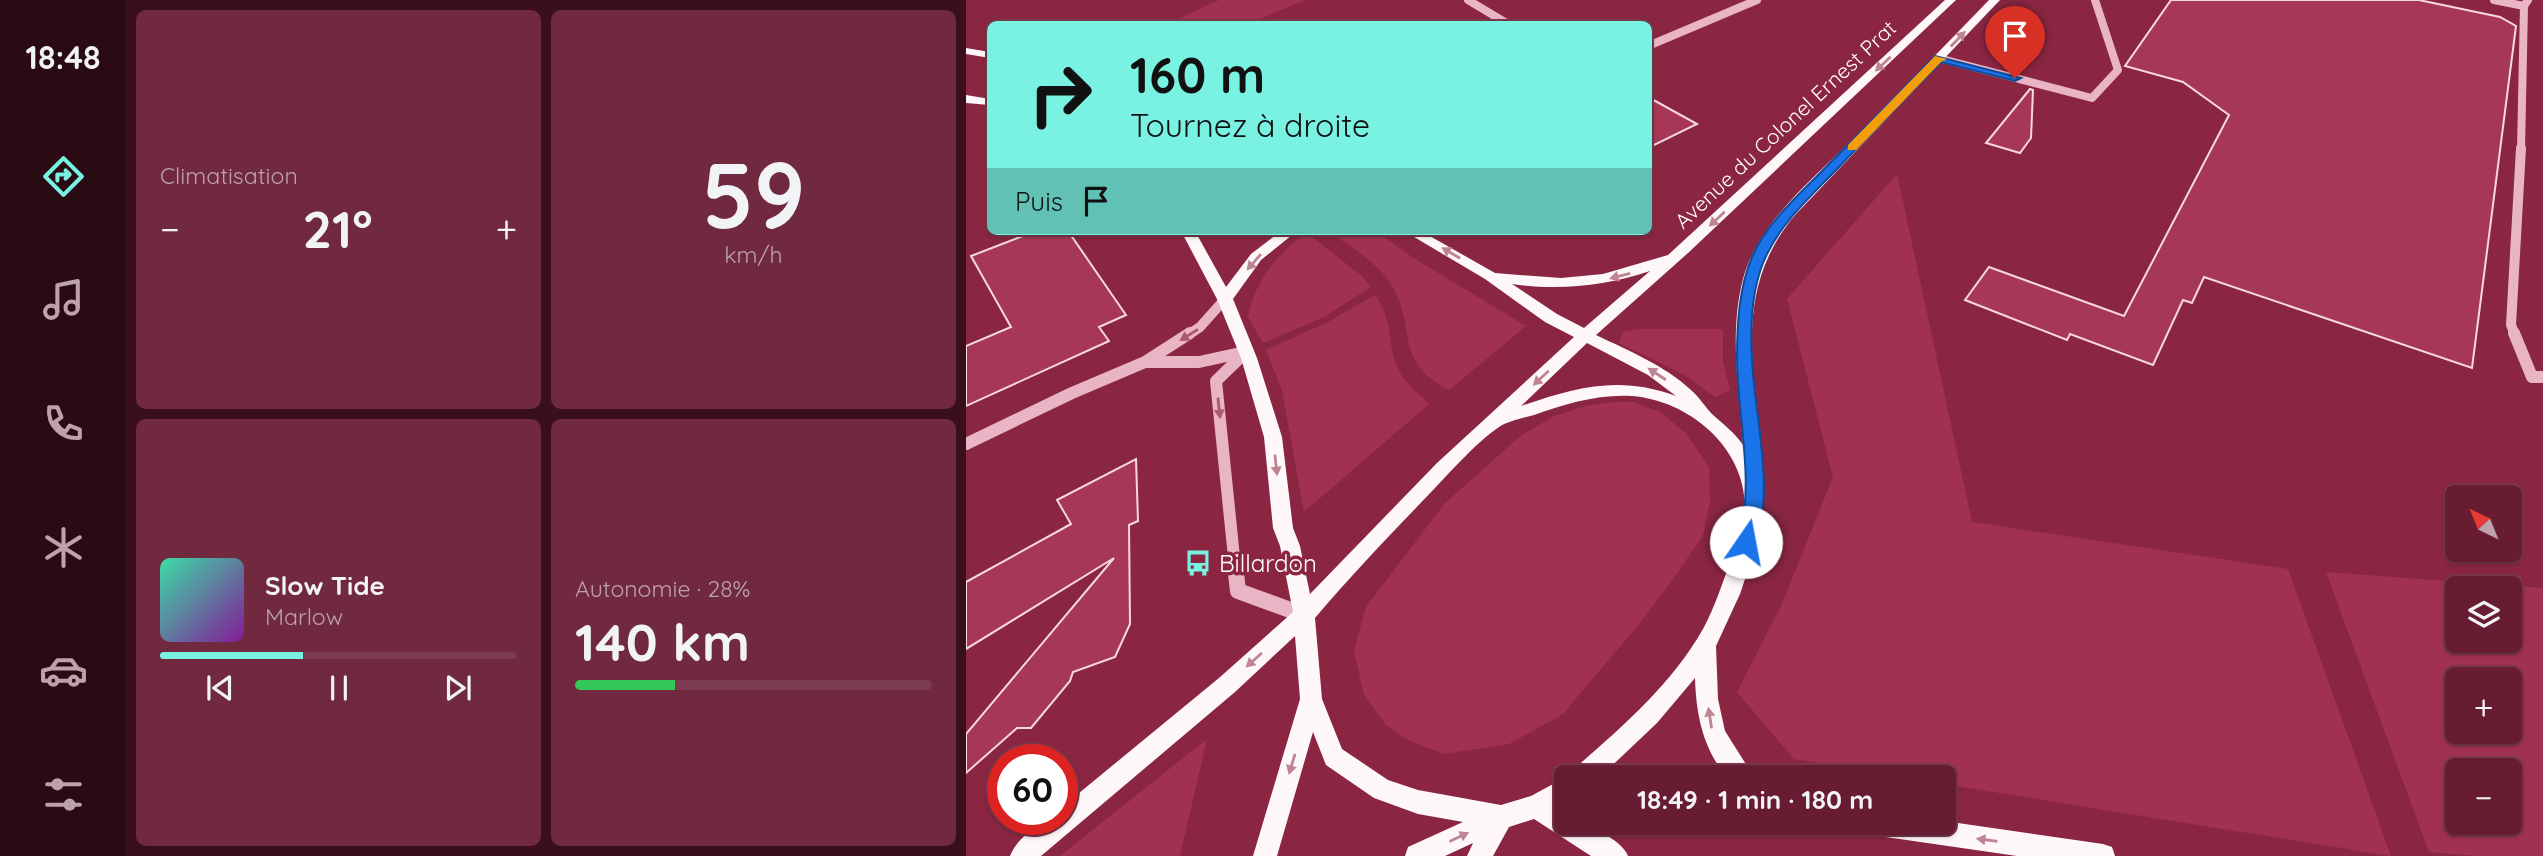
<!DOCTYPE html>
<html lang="fr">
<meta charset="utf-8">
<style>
body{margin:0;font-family:Quicksand,sans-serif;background:#70293e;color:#f1f3f6;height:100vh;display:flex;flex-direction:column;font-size:26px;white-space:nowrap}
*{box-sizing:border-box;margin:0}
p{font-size:23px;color:#bda1ac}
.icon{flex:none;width:38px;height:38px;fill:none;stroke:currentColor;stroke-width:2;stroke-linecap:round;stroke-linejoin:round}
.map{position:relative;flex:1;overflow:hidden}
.drawer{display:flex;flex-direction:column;gap:10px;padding:10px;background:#390f1c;width:840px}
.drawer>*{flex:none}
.hud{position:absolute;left:21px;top:21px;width:665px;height:214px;border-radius:10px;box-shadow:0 2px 5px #0004,0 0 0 2px #7b3a4d;background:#79f2e2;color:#111;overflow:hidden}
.needle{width:46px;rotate:317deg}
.tools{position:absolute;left:1479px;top:485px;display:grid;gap:14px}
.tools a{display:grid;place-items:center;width:77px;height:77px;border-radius:10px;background:#681c32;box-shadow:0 2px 5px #0004,0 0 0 2px #7b3a4d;font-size:35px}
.speed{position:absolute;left:21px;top:744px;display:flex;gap:14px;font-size:35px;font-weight:700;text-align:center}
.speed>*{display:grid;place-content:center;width:91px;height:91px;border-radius:50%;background:#681c32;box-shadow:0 2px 5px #0004,0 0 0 2px #7b3a4d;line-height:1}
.speed .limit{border:10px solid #d22;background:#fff;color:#111}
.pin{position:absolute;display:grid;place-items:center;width:60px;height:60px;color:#fff;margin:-72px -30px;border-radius:50% 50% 50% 0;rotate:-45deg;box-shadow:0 0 7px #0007}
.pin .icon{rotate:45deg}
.me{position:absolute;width:77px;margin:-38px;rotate:12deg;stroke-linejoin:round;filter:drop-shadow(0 0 5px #0008)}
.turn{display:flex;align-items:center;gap:24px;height:147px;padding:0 28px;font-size:32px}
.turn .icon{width:91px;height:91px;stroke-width:2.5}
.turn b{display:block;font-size:49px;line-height:60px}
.then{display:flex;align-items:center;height:66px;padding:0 28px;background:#0003;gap:14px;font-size:26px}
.big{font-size:52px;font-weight:700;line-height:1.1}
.drawer .card{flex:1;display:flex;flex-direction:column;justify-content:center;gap:10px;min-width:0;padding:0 24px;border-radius:10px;background:#70293e}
.drawer .dial{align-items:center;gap:0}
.dial b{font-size:91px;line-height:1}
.song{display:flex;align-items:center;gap:21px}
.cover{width:84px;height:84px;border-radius:10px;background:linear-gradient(135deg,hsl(160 70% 55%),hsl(290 70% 35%))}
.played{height:7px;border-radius:4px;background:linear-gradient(90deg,#79f2e2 40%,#7b3a4d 40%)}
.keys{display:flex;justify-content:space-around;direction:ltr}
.heat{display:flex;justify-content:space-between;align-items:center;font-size:38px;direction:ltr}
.charge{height:10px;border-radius:5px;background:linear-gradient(90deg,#34c759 28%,#7b3a4d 0)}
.drawer .tiles{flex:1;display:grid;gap:10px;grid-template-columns:repeat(2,1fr)}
.trip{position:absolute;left:588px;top:765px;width:402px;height:70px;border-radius:10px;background:#681c32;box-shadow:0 2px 5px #0004,0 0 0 2px #7b3a4d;font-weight:700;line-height:70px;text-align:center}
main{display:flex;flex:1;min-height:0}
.tabs{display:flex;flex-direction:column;width:126px;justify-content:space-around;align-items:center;background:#2a0b14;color:#bda1ac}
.tabs .icon{width:49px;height:49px}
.tabs .selected{color:#79f2e2}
.tabs b{font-size:32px;color:#f1f3f6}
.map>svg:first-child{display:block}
</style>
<main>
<nav class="tabs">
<b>18:48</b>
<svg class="icon selected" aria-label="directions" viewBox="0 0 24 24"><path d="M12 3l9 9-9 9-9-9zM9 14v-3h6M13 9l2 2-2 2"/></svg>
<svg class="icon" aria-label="music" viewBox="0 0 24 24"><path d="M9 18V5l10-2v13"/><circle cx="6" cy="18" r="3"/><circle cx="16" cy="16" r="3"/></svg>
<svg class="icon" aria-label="phone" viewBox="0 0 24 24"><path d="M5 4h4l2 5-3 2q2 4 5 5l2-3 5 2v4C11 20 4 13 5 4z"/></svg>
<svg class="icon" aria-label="climate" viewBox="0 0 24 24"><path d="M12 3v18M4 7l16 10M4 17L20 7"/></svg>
<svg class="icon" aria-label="car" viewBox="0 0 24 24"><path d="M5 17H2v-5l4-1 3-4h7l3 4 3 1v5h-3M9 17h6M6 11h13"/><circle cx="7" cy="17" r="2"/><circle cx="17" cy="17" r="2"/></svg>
<svg class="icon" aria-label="filters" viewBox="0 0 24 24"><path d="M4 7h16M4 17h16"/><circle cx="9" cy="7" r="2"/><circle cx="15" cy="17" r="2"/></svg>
</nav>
<section class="drawer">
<div class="tiles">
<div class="card"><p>Climatisation</p>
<div class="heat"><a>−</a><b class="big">21°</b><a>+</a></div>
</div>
<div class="card dial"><b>59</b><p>km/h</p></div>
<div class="card">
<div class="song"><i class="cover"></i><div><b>Slow Tide</b><p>Marlow</p></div></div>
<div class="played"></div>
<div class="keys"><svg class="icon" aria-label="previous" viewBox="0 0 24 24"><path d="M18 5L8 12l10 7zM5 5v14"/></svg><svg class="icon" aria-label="pause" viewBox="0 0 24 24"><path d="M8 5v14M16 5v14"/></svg><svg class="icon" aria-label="next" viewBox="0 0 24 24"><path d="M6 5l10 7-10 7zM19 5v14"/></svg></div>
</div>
<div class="card"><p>Autonomie · 28%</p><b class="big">140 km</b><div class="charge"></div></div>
</div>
</section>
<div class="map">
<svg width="1577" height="856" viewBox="0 0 1577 856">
<rect width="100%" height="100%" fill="#8a2642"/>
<g fill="#a13152" fill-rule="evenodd">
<path d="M253 0H339L282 24H201Z"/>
<path d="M931 174 1006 522 1322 569 1425 856 978 784V777H938L828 759 771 692 816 604 867 477 821 299Z"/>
<path d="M363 231H409L449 259 560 326 483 390C425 360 453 327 424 283 409 260 384 247 363 231Z"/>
<path d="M341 233 396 276 405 287 358 317 297 343 282 317C288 282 312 252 341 233Z"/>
<path d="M409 295C429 324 420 339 431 367 437 382 453 393 463 404L338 512 316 390 300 350 362 322Z"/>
<path d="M674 329H757V362L764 390 749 397 717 374 653 343 657 332Z"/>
<path d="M647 402H667L694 412 720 433 743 467 744 501 737 535 708 578 673 624 597 714 543 744 478 754 442 740 420 725 398 695 388 650 400 607 479 503 557 434 588 416 620 406Z"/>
<path d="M1360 572 1577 588V856H1512L1463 852ZM1491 588H1544V640H1491ZM1491 679H1544V732H1491ZM1491 770H1544V822H1491Z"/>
<path d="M241 739 214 856H94Z"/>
</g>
<g fill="#a63757" stroke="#f7d8e1" stroke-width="2">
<path d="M1205 0H1453L1534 17 1550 26 1506 368 1238 277 1226 303 1217 300 1187 365 1104 334 1101 340 999 300 1023 267 1158 316 1263 115 1217 82 1159 66Z"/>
<path d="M1064 89 1067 90 1065 138 1054 153 1020 143Z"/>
<path d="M682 97 731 124 682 148Z"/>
<path d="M70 231H102L160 315 133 327 143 341 0 406V346L45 327 5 256Z"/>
<path d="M170 459 172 521 163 525 164 624 149 657 107 672 104 681 65 728H51L0 773V734L148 558 0 649V582L105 524 91 500Z"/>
</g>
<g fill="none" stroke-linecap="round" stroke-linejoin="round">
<g stroke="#e9b4c4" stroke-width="8">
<path d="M502 0 542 24"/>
<path d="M1528 0 1558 6"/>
<path d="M682 46 791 0"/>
<path d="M972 58 1126 98 1152 70 1129 0"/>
<path d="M1555 149 1558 6 1562 0"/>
</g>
<g stroke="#e9b4c4" stroke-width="10">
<path d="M222 335 234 327 259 299"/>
<path d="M1549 335 1545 325 1555 148"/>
</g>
<g stroke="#e9b4c4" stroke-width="12">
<path d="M1548 333 1566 377H1577"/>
<path d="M180 362H233L279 352"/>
<path d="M0 444 106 393 179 362 224 333"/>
<path d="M269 567 250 381 280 352"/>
</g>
<path stroke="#e9b4c4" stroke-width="16" d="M269 565 272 591 338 615"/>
<g fill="#fef7f9" fill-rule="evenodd">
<path d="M979 0H990L722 253 630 335C663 351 698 365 725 390 733 397 740 408 746 414 757 424 768 432 777 445 773 390 763 333 777 279 793 220 851 176 892 134 936 89 980 45 1023 0H1034L830 214C762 293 791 381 797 475L793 481 798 516 796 528 774 594 750 646 752 699 759 731 788 777H761C737 749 730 714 729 678L691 723 634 777H604L608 769C655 728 706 684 737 629 749 607 756 584 765 560 769 547 776 534 778 520 787 455 728 401 666 396 632 394 599 404 568 415 557 418 542 421 533 427 513 440 485 471 468 489 427 532 387 573 349 618L356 699 376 749 422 780 452 790 535 805 565 796 600 777V802L592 807 600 812V822C618 822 656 839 662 856H625L568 819 543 827 527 856H501L507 843 479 856H439L442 847 497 822 452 814 408 798 360 765 347 732 311 856H287L334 699 329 636 269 692 75 856H44C51 837 77 819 96 819V807L253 678 327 612 314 546 307 528 298 437 275 358 251 299 215 231H229L260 287 285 254 315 231H331L295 260 267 299 291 358 316 437 327 528 334 546 344 594 471 463 608 337 579 322 519 279 438 231H455L529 273 553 275 595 278 637 274 702 255ZM684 271 618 328 591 314 546 284C593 291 639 286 684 271ZM621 343 682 375 710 396C654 375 610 387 555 406Z"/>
<path d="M0 48 24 52V58L0 54Z"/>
<path d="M0 95 24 99V105L0 103Z"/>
<path d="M978 821 1137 844 1146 847 1149 856H1051L899 834 890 831 887 822Z"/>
</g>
</g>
<defs><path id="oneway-solid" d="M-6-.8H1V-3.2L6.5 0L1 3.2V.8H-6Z" transform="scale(1.75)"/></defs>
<g fill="#be8494">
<use href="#oneway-solid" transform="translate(992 39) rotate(-46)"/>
<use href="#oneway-solid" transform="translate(917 64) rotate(137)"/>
<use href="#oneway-solid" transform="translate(751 219) rotate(137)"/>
<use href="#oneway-solid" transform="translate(485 253) rotate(-150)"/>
<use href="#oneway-solid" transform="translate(288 262) rotate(131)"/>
<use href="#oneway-solid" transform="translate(654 276) rotate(166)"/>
<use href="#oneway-solid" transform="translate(691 374) rotate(-147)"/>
<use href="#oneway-solid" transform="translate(575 378) rotate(137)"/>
<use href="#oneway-solid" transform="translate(310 465) rotate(84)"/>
<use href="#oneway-solid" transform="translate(288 660) rotate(138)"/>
<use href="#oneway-solid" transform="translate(744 718) rotate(-99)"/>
<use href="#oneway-solid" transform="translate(326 764) rotate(107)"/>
<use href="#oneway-solid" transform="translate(493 837) rotate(-25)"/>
<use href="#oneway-solid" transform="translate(1021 840) rotate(-172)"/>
</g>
<g fill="#ab5870">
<use href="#oneway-solid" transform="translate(223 335) rotate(148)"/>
<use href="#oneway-solid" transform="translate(253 408) rotate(84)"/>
</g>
<path fill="#1a73e8" stroke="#114b97" stroke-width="2" d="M969 56 1055 78 1049 81 975 62C940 97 906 133 871 169 846 195 817 221 801 254 786 284 784 326 786 359 788 414 811 497 787 548L780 550 774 548 772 542C790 480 771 420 771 357 771 324 773 288 786 257 801 222 834 194 860 167 897 130 933 93 969 56Z"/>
<path fill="#f59e0b" d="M969 56 981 59 975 62 890 150H882V145Z"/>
<defs>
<g id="bus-bare" transform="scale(2.1)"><path d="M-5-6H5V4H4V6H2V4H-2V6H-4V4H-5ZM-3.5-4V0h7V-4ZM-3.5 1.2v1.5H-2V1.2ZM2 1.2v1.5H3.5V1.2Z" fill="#79f2e2" stroke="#8a2642" stroke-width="2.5" paint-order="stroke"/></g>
</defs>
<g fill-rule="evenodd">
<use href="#bus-bare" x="232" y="563"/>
</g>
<g text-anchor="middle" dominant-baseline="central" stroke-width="7" stroke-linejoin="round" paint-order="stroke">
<g font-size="21" fill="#fff" stroke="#8a2642">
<text transform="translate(819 124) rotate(-43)">Avenue du Colonel Ernest Prat</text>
</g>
<g font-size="24" fill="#fff" stroke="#8a2642" text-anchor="start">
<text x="253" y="563">Billardon</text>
</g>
</g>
</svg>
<div class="tools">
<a><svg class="needle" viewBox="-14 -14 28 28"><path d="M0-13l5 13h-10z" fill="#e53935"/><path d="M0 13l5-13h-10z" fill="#bda1ac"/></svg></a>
<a><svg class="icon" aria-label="layers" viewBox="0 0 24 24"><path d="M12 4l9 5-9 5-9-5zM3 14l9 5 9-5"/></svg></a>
<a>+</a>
<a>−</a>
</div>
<div class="speed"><div class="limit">60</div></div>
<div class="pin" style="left:1049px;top:78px;background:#d93025"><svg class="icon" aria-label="arrive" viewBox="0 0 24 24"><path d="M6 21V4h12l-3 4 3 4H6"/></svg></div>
<svg class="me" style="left:780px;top:542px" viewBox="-20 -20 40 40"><circle r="19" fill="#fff"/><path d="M0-13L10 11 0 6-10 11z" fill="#1a73e8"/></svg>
<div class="trip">18:49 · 1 min · 180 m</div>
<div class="hud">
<div class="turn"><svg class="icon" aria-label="right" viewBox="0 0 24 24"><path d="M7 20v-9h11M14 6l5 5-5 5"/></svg><div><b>160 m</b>Tournez à droite</div></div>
<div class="then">Puis<svg class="icon" aria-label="arrive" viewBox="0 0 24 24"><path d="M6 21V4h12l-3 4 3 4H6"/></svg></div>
</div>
</div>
</main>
